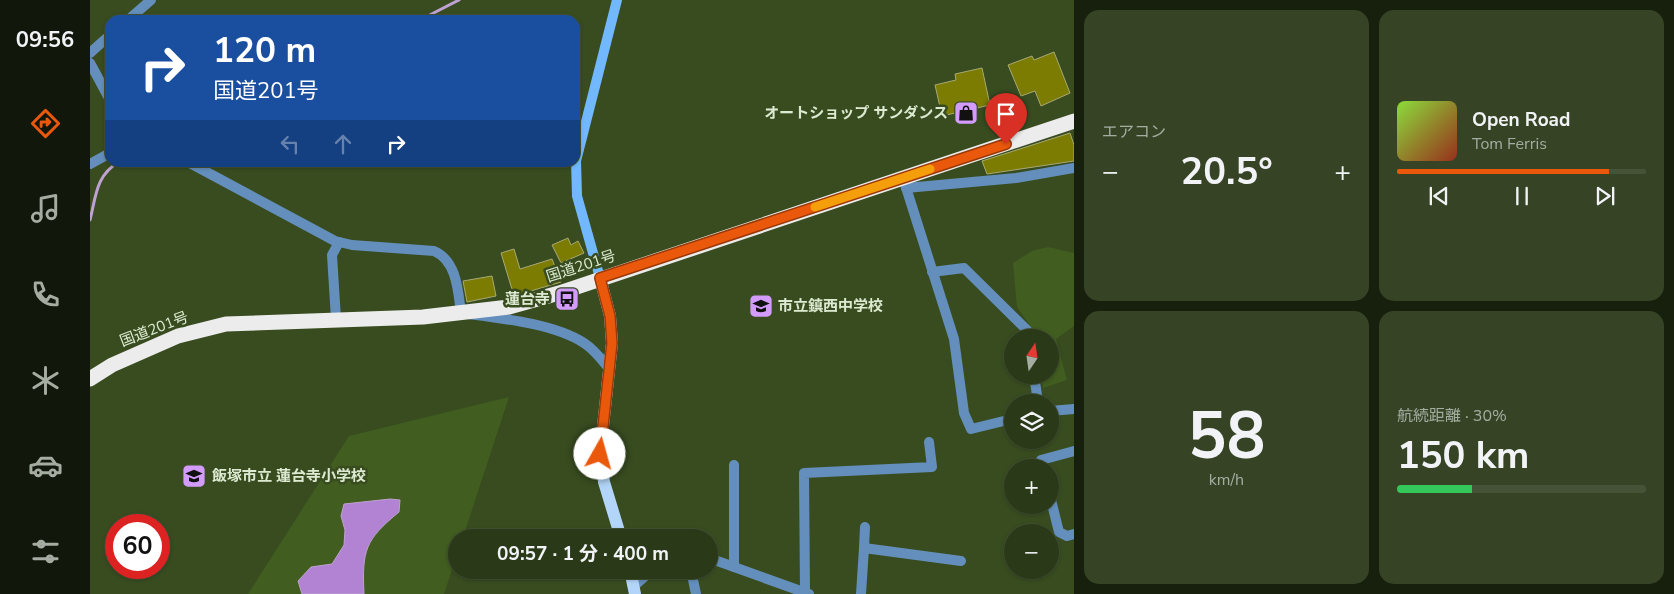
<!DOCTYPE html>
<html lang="ja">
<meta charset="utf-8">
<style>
body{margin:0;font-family:"Nunito Sans","Noto Sans JP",sans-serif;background:#364425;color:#f1f3f6;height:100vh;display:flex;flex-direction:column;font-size:19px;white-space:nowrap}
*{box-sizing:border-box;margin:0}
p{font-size:16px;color:#a5aca2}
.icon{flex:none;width:28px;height:28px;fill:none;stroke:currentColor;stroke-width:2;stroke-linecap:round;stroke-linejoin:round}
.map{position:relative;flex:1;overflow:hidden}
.panel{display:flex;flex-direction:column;gap:10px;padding:10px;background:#171f0d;width:600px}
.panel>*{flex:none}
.hud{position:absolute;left:15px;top:15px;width:475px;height:152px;border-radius:15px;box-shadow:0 1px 4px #0004,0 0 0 1px #465337;background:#1a4fa0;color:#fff;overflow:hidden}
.needle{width:32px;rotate:13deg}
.buttons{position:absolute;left:914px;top:329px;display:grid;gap:10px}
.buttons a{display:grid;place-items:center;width:55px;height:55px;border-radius:50%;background:#2a3918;box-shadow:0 1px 4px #0004,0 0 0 1px #465337;font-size:25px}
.speed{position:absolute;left:15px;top:514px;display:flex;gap:10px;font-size:25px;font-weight:700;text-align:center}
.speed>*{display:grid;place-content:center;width:65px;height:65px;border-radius:50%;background:#2a3918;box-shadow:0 1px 4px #0004,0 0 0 1px #465337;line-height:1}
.speed .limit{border:8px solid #d22;background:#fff;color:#111}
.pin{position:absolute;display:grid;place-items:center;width:42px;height:42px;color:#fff;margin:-51px -21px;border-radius:50% 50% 50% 0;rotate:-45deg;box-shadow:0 0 5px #0007}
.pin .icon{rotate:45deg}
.me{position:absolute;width:55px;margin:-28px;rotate:7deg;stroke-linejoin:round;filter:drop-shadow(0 0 4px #0008)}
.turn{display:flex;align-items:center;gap:18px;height:105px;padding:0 25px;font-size:22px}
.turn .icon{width:65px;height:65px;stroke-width:2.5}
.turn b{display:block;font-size:35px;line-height:42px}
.lanes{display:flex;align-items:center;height:48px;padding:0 25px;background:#0003;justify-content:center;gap:25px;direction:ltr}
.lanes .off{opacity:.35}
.big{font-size:38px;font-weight:700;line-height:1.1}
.panel .widget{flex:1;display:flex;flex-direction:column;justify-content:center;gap:8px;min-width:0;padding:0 18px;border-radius:15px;background:#364425}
.panel .dial{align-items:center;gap:0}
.dial b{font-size:65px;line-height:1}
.song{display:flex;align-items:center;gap:15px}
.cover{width:60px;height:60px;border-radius:8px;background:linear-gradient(135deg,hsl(90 70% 55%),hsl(10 70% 35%))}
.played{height:5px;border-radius:2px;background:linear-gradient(90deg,#ea580c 85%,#465337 85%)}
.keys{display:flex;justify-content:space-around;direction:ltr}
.heat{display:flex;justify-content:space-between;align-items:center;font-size:28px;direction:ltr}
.charge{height:8px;border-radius:4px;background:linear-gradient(90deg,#34c759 30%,#465337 0)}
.panel .tiles{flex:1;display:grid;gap:10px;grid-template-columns:repeat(2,1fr)}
.trip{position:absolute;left:358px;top:529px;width:270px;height:50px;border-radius:25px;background:#2a3918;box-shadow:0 1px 4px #0004,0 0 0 1px #465337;font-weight:700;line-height:50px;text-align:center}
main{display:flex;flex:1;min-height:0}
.tabs{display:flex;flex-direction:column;width:90px;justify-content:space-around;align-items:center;background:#11170a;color:#a5aca2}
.tabs .icon{width:35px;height:35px}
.tabs .on{color:#ea580c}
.tabs b{font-size:22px;color:#f1f3f6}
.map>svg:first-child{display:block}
</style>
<main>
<nav class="tabs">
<b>09:56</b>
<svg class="icon on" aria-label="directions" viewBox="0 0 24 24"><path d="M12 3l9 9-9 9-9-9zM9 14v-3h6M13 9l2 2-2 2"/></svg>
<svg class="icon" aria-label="music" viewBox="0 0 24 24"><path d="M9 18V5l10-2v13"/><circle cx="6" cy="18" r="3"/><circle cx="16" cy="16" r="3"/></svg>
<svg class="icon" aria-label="phone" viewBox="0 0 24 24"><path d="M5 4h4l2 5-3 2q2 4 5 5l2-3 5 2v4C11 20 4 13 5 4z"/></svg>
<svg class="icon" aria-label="climate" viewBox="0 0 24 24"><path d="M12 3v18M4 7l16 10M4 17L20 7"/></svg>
<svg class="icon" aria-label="car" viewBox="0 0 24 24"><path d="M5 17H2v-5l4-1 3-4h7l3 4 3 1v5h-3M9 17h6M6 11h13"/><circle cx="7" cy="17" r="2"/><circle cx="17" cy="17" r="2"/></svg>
<svg class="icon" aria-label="filters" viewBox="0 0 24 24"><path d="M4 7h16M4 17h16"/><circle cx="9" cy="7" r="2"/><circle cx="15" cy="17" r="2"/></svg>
</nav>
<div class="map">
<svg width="984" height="594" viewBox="0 0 984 594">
<rect width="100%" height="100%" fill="#384c20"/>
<g fill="#415d1f">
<path d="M958 247 984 253V326L966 339 977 380 953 388 951 375H960V338L944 337 943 330 927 307 923 263 942 251Z"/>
<path d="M419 397 373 537 366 538V557L354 594H158L259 436Z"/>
</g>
<path fill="#b183d2" stroke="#bea2d2" d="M300 499 310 500 309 512C275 540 272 550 274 594H212L208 581 221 567 242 564 254 545 255 530 251 516 254 504Z"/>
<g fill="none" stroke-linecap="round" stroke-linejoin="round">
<g stroke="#bea2d2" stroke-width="3">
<path d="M330 20 369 0"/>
<path d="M0 220C6 196 6 175 29 162"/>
</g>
</g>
<g fill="#7c7c03" stroke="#a7a974">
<path d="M964 52 980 93 951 106 945 91 931 96 918 65 942 56 944 60Z"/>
<path d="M892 68 900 105 852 116 845 85 866 80 865 74Z"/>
<path d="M980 133 984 145V161L897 174 892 161Z"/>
<path d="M478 238 481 245 488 241 494 253 471 263 462 245Z"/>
<path d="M424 249 430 269 462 259 471 282 424 296 411 253Z"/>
<path d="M402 276 406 296 377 302 373 281Z"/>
</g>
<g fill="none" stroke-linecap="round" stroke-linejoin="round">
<g stroke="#648fbc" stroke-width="10">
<path d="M38 20 61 0"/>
<path d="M0 53 20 35"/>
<path d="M0 63 20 100"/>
<path d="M98 162 245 241 262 245 344 251C367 261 368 291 371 313 408 318 463 323 494 343 505 350 512 360 520 370"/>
<path d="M0 164 20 153"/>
<path d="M813 178 864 339 874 413 881 429 922 419"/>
<path d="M816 188 926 178 984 168"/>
<path d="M842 272 874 268 937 330 938 338"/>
<path d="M246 319 242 255 249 242"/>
<path d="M944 375 948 402"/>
<path d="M960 411 984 409"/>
<path d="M644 465V567"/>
<path d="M953 468 951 460 984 451"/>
<path d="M960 496 969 532 977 536 984 534"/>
<path d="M774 548 775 527"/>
<path d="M619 558 719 594"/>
<path d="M601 570 606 594"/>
<path d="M544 586 562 570"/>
<path d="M715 592 714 473 842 467 839 442"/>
<path d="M771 594 774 548 871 561"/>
</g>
<path stroke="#72b8ff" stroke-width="10" d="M510 278 487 196 486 161 527 0"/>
<g stroke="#b2d5f9" stroke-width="12">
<path d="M510 278 520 316 522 343 510 454 514 482 531 538"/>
<path d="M540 570 545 594"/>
</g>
<path stroke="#ececec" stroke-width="15" d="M0 379 22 365 88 336 136 324 333 317 419 307 469 293 984 121"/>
</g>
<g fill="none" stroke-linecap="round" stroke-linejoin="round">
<g stroke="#983908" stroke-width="12">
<path id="route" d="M510 454 522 343 520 316 510 278 916 144"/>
</g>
<use href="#route" stroke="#ea580c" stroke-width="9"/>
<path stroke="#f59e0b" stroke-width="9" d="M725 207 840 169"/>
</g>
<defs>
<g id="shop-square" transform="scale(1.25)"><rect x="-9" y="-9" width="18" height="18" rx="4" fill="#d39cfc" stroke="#384c20"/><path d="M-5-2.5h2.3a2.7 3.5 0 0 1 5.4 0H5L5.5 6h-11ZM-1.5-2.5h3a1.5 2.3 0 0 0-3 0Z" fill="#111"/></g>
<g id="bus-square" transform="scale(1.25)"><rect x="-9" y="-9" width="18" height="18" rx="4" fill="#d39cfc" stroke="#384c20"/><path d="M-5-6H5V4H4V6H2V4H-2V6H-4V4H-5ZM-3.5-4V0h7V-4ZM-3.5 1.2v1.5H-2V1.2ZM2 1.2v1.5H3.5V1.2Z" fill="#111"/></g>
<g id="school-square" transform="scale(1.25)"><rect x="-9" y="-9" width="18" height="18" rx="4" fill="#d39cfc" stroke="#384c20"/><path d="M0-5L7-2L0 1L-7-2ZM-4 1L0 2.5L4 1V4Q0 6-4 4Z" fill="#111"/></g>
</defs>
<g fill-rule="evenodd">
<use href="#shop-square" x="876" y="113"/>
<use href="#bus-square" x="477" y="299"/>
<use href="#school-square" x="671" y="306"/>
<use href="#school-square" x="104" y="476"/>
</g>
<g text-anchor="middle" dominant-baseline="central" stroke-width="5" stroke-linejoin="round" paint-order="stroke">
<g font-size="15" font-weight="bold" fill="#ddead1" stroke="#384c20" text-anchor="end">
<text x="858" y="113">オートショップ サンダンス</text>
<text x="460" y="299">蓮台寺</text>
<text x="688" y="306" text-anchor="start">市立鎮西中学校</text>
<text x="122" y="476" text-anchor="start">飯塚市立 蓮台寺小学校</text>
</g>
<g font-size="15" fill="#ddead1" stroke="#384c20">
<text transform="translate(491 266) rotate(-18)">国道201号</text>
<text transform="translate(64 329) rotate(-21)">国道201号</text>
</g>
</g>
</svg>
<div class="buttons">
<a><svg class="needle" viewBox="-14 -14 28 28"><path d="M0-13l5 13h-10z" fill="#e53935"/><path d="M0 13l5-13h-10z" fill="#a5aca2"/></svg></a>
<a><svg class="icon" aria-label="layers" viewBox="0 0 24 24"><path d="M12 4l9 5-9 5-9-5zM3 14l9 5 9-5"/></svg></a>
<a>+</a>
<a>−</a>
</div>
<div class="speed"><div class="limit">60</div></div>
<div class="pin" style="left:916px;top:144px;background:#d93025"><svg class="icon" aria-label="arrive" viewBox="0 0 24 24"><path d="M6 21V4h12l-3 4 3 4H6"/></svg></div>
<svg class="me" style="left:510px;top:454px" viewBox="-20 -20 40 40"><circle r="19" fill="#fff"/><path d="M0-13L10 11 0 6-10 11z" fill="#ea580c"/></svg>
<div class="trip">09:57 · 1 分 · 400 m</div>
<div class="hud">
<div class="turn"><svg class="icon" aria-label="right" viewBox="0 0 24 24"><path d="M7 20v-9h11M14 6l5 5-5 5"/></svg><div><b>120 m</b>国道201号</div></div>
<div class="lanes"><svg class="icon off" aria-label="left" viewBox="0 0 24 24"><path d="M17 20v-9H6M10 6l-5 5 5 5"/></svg><svg class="icon off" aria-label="ahead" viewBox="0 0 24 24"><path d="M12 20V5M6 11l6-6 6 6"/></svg><svg class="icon" aria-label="right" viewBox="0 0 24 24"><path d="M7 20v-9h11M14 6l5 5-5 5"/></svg></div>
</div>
</div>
<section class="panel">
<div class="tiles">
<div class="widget"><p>エアコン</p>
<div class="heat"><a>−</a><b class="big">20.5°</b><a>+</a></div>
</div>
<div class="widget">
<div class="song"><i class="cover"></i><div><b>Open Road</b><p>Tom Ferris</p></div></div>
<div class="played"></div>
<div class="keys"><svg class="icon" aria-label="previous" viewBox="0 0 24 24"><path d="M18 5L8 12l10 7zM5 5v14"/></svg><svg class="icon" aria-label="pause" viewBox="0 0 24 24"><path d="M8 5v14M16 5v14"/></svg><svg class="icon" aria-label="next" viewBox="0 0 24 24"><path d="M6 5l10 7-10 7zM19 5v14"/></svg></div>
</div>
<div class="widget dial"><b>58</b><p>km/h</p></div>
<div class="widget"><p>航続距離 · 30%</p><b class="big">150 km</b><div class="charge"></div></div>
</div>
</section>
</main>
